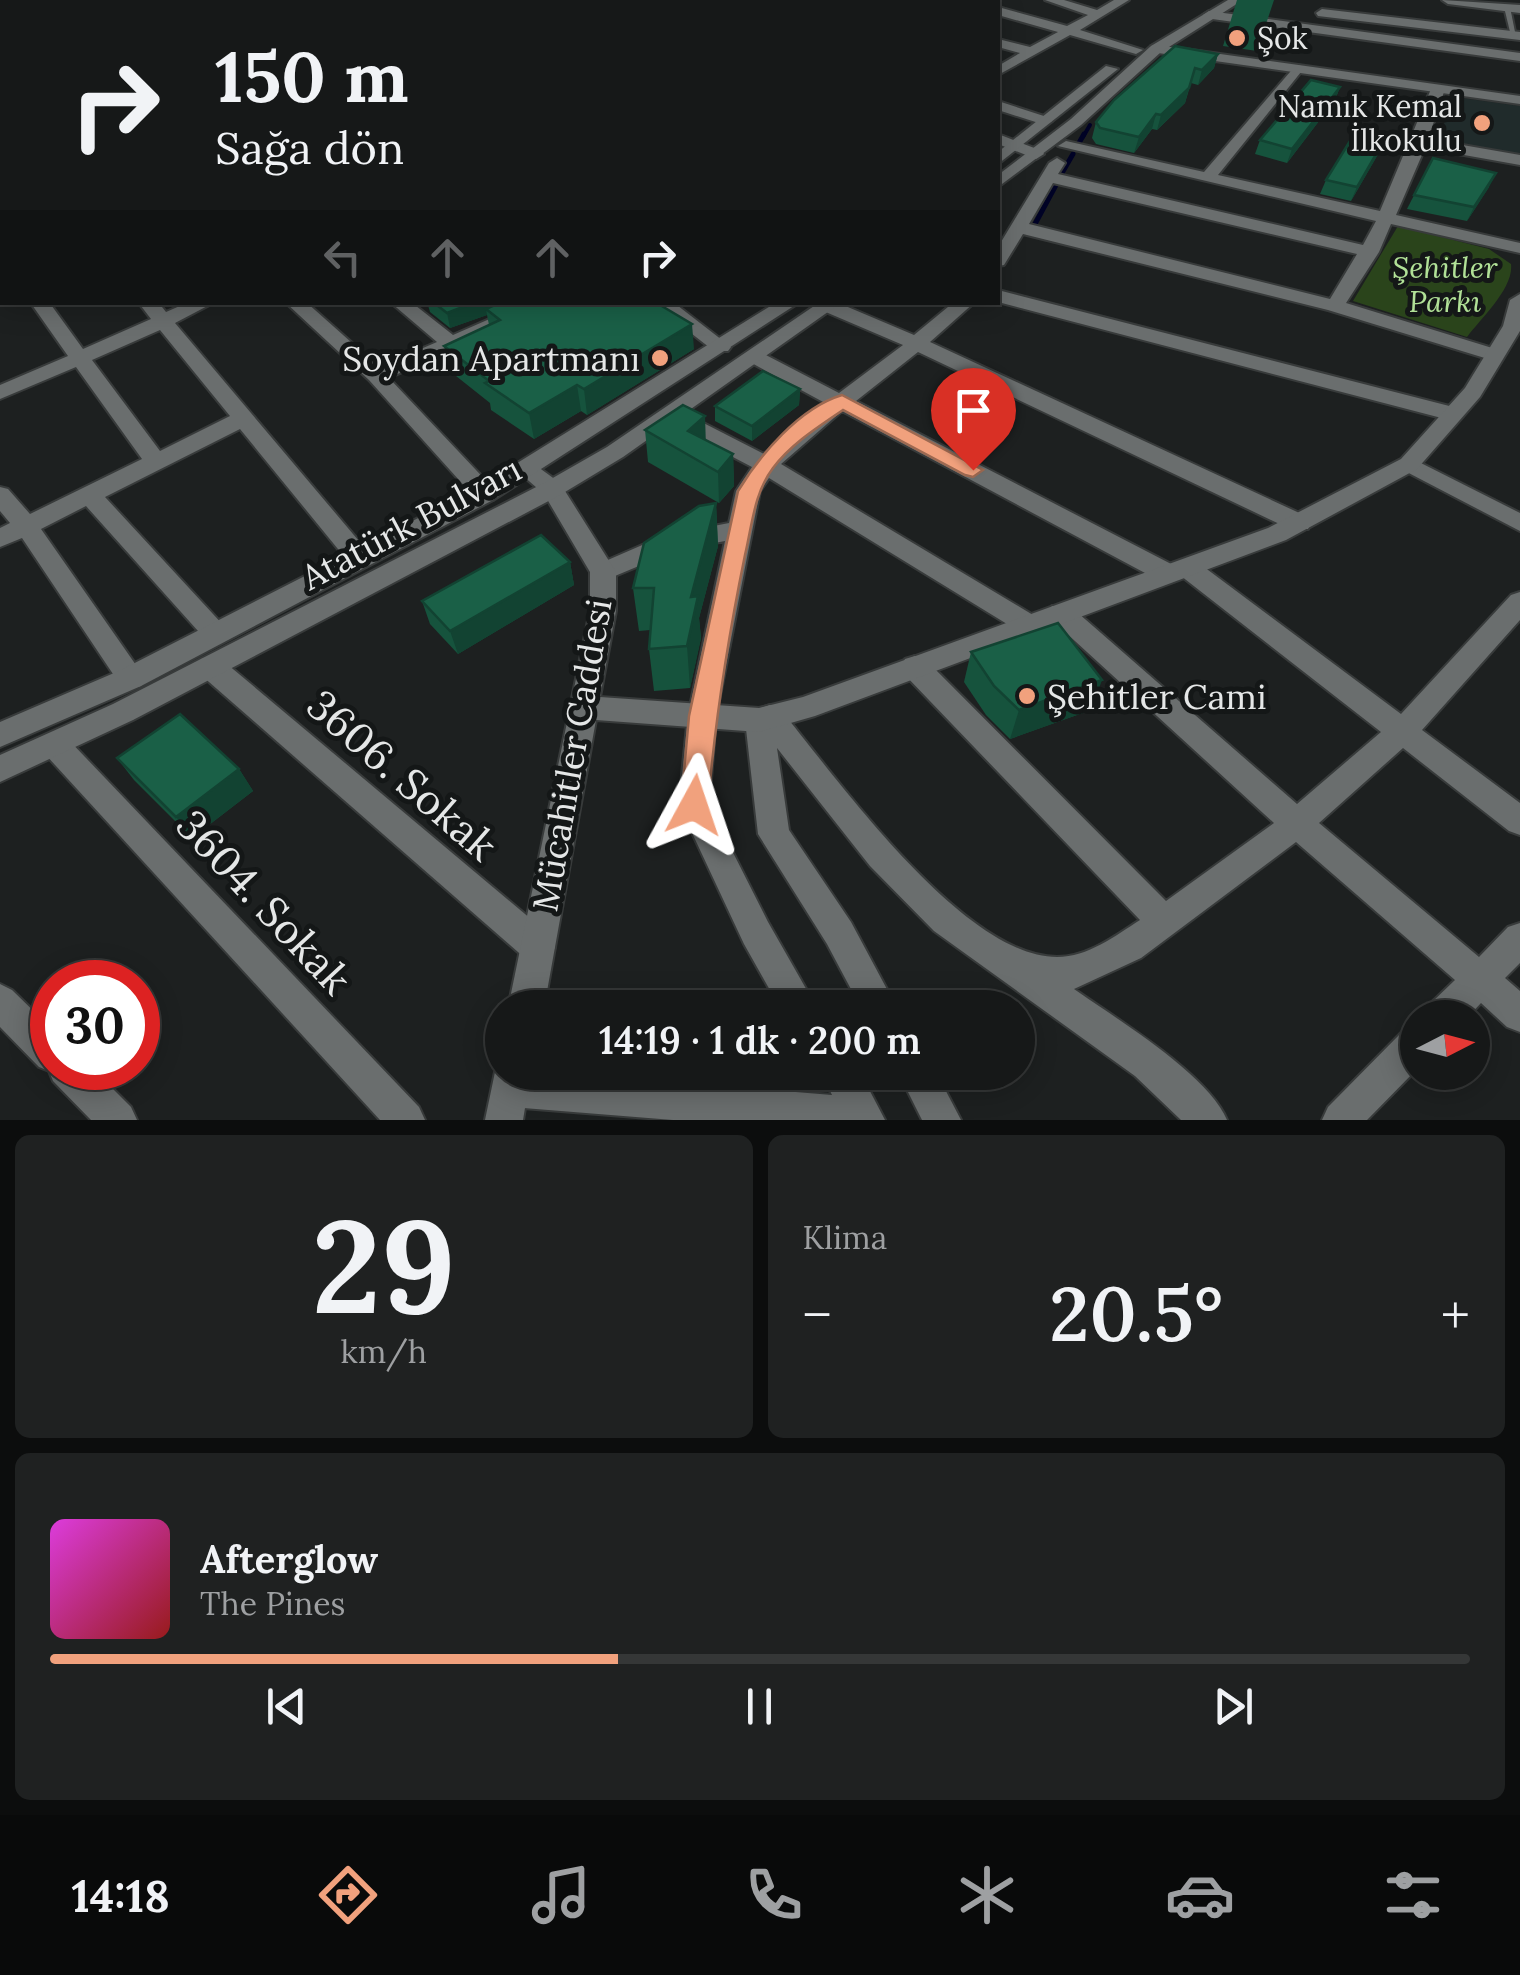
<!DOCTYPE html>
<html lang="tr">
<meta charset="utf-8">
<style>
body{margin:0;font-family:Lora,serif;background:#1f2121;color:#f1f3f6;height:100vh;display:flex;flex-direction:column;font-size:38px;white-space:nowrap}
*{box-sizing:border-box;margin:0}
p{font-size:32px;color:#9ea0a2}
.icon{flex:none;width:55px;height:55px;fill:none;stroke:currentColor;stroke-width:2;stroke-linecap:round;stroke-linejoin:round}
.map{position:relative;height:1120px;overflow:hidden}
.sheet{display:flex;flex-direction:column;gap:15px;padding:15px;background:#0c0d0d;flex:1}
.sheet>*{flex:none}
.guide{position:absolute;left:0px;top:0px;width:1000px;height:305px;box-shadow:0 5px 25px #0003,0 0 0 2px #353737;background:#161818;color:#f1f3f6;overflow:hidden}
.needle{width:65px;rotate:84deg}
.controls{position:absolute;left:1400px;top:1000px;display:grid;gap:20px}
.controls a{display:grid;place-items:center;width:90px;height:90px;border-radius:50%;background:#161818;box-shadow:0 5px 25px #0003,0 0 0 2px #353737;font-size:50px}
.speed{position:absolute;left:30px;top:960px;display:flex;gap:20px;font-size:50px;font-weight:700;text-align:center}
.speed>*{display:grid;place-content:center;width:130px;height:130px;border-radius:50%;background:#161818;box-shadow:0 5px 25px #0003,0 0 0 2px #353737;line-height:1}
.speed .limit{border:15px solid #d22;background:#fff;color:#111}
.pin{position:absolute;display:grid;place-items:center;width:85px;height:85px;color:#fff;margin:-102px -42px;border-radius:50% 50% 50% 0;rotate:-45deg;box-shadow:0 0 10px #0007}
.pin .icon{rotate:45deg}
.me{position:absolute;width:110px;margin:-55px;rotate:5deg;stroke-linejoin:round;filter:drop-shadow(0 0 8px #0008)}
.turn{display:flex;align-items:center;gap:35px;height:210px;padding:0 50px;font-size:45px}
.turn .icon{width:130px;height:130px;stroke-width:2.5}
.turn b{display:block;font-size:70px;line-height:85px}
.lanes{display:flex;align-items:center;height:95px;padding:0 50px;background:#0003;justify-content:center;gap:50px;direction:ltr}
.lanes .off{opacity:.35}
.big{font-size:75px;font-weight:600;line-height:1.1}
.sheet .widget{flex:1;display:flex;flex-direction:column;justify-content:center;gap:15px;min-width:0;padding:0 35px;border-radius:15px;background:#1f2121}
.sheet .dial{align-items:center;gap:0}
.dial b{font-size:130px;line-height:1}
.song{display:flex;align-items:center;gap:30px}
.cover{width:120px;height:120px;border-radius:15px;background:linear-gradient(135deg,hsl(300 70% 55%),hsl(0 70% 35%))}
.played{height:10px;border-radius:5px;background:linear-gradient(90deg,#f1a17d 40%,#353737 40%)}
.keys{display:flex;justify-content:space-around;direction:ltr}
.heat{display:flex;justify-content:space-between;align-items:center;font-size:55px;direction:ltr}
.sheet .tiles{flex:1;display:grid;gap:15px;grid-template-columns:1fr 1fr}
.widget:last-child{grid-column:span 2}
.trip{position:absolute;left:485px;top:990px;width:550px;height:100px;border-radius:50px;background:#161818;box-shadow:0 5px 25px #0003,0 0 0 2px #353737;font-weight:600;line-height:100px;text-align:center}
.dock{display:flex;height:160px;justify-content:space-around;align-items:center;background:#090a0a;color:#9ea0a2}
.dock .icon{width:70px;height:70px}
.dock .current{color:#f1a17d}
.dock b{font-size:45px;color:#f1f3f6}
.map>svg:first-child{display:block}
</style>
<div class="map">
<svg width="1520" height="1120" viewBox="0 0 1520 1120">
<rect width="100%" height="100%" fill="#1d2020"/>
<path fill="#202b2b" d="M1462 98 1520 106V154L1440 141 1450 99Z"/>
<path fill="#2a441b" d="M1398 226 1489 249 1511 264C1514 288 1481 318 1467 337L1353 301Z"/>
<g fill="none" stroke-linecap="round" stroke-linejoin="round">
<path stroke="#000225" stroke-width="4" d="M1083 137 1090 125"/>
<g stroke="#000225" stroke-width="5">
<path d="M1079 143 1084 134"/>
<path d="M1062 173 1073 154"/>
<path d="M1035 224 1056 185"/>
</g>
<g stroke="#383b3b" stroke-width="4">
<g id="service">
<path d="M868 0 865 2H859L861 0Z"/>
<path d="M1507 5 1510 7 1516 37 1511 36 1504 7Z"/>
</g>
</g>
<g stroke="#383b3b" stroke-width="4">
<g id="minor">
<path d="M160 0H183L184 1 159 2Z"/>
<path d="M953 0H972L973 2H955Z"/>
<path d="M1045 0H1064L1097 10 1114 0H1129L1080 30 1143 50 1136 54 1070 35 998 75V66L1020 53 998 47V39L1030 47 1058 32 998 15V7L1067 26 1088 15Z"/>
<path d="M1442 0 1520 5V13L1448 4Z"/>
<path d="M1322 9 1520 32V40L1318 16 1316 13Z"/>
<path d="M1209 11 1520 53V61L1205 18 1203 15Z"/>
<path d="M1296 65 1301 66V72L1218 175 1380 211 1431 89 1438 85 1445 89 1428 139 1520 155V165L1425 148 1396 215 1520 243V253L1391 224 1379 252 1346 303 1502 351V359H1488L1328 310 1023 234 1004 265 998 266V247L1049 163 1057 158 1065 163 1058 174 1363 245 1376 221 1058 146 1066 141 1204 172ZM1053 183 1357 254 1330 299 1029 224Z"/>
<rect x="0" y="95" width="2" height="8"/>
<path d="M998 101 1050 118 1052 121 1045 125 998 110Z"/>
<rect x="0" y="200" width="2" height="10"/>
<path d="M998 290 1461 409 1464 414 1453 421 998 302Z"/>
<path d="M30 302H49L83 349 151 319 138 302H158L166 312 189 302H215L175 323 369 553 372 559 369 565H351L240 429 105 497 225 627 229 634 225 641 216 644 207 641 86 506 41 529 145 678 141 686 131 689 121 686 22 538 0 547V528L10 523 0 511V487L8 489 30 514 142 459 76 367 0 399V385L68 356ZM160 330 230 416 160 451 92 360Z"/>
<path d="M285 302H306L379 367 437 342 390 302H411L453 335 528 302H554L389 378 493 488 497 494 493 500H477L369 380Z"/>
<path d="M651 302H673L731 347 728 351H714Z"/>
<path d="M821 302H836L914 335 954 302H975L930 342 1308 517 1311 523 1308 529H1290L918 352 856 401 1175 566 1187 558 1196 561 1401 714 1511 595 1520 592V620L1422 730 1520 803V835L1509 831 1403 748 1319 823 1479 957 1508 927 1520 923V963L1505 978 1520 991V1032L1507 1027 1481 1003 1467 1018H1424L1429 1005 1455 980 1296 842 1141 958 1074 989C1115 1018 1208 1074 1227 1120H1181L1135 1076 934 931 870 866 777 748 789 830 851 922 897 1008H861L827 944 758 834 745 720 749 712 770 705 780 709C837 778 963 957 1057 957 1088 957 1115 936 1140 920L905 675 901 667 905 659 915 656 925 659 1166 901 1274 823 1052 620 1048 613 1052 606H1070L1297 804 1381 732 1181 576 1169 583 1160 581 842 411 781 464 1038 618 1042 625 1038 632H1020L769 478 760 491 716 716 709 805 768 922 817 1008H780L744 944 679 805 688 716 725 541 677 550 603 581 594 578 590 572 594 566 663 536 729 523 736 491 752 467 668 423 665 418 668 413H684L764 454 825 403 748 361V353H762L839 393 903 345 821 310Z"/>
<path d="M1409 457 1520 513V531L1401 469 1398 464Z"/>
<path d="M211 656 221 659 550 935 555 947 550 959 538 963 526 959 201 675 197 667 201 659Z"/>
<path d="M55 733 65 736 419 1107 425 1120H380L45 754 40 745 45 736Z"/>
<path d="M0 984 12 990 52 1029V1068H92L131 1107 137 1120H91L53 1081 49 1071 39 1067 0 1027Z"/>
<path d="M1418 1024V1068L1367 1120H1322L1328 1107 1405 1029Z"/>
<path d="M504 1072H549L832 1095 821 1072H860L885 1120H673L511 1107 498 1101 492 1088 498 1075Z"/>
<path d="M898 1072H936L961 1120H922Z"/>
</g>
</g>
<g stroke="#383b3b" stroke-width="4">
<g id="tertiary">
<path d="M1156 45 1520 96V104L1151 52V46Z"/>
<path d="M998 134 1042 151 1044 154 1036 159 998 144Z"/>
<path d="M1520 294V331L1480 397 1417 469 1286 540 815 716 759 732 596 720 544 1008H508L590 611V572L544 494 515 469 518 464H534L560 483 616 572V611L600 697 759 708 803 697 1268 528 1401 459 1465 388 1503 326 1510 300Z"/>
<path d="M502 1058V1072H531L523 1120H485L495 1072Z"/>
</g>
</g>
<g stroke="#383b3b" stroke-width="4">
<g id="secondary">
<path d="M1228 0H1243L1161 52 1081 125 998 187V175L1071 119 1151 46Z"/>
<path d="M1106 66 1118 69 998 164V152Z"/>
<path d="M777 302H800L493 500 141 686 0 747V722L121 670 477 488Z"/>
<path d="M820 302H842L623 457 560 495 133 720 0 782V755L113 704 544 483 607 447Z"/>
</g>
</g>
<use href="#service" fill="#6a6e6e" fill-rule="evenodd"/>
<use href="#minor" fill="#6a6e6e" fill-rule="evenodd"/>
<use href="#tertiary" fill="#6a6e6e" fill-rule="evenodd"/>
<use href="#secondary" fill="#6a6e6e" fill-rule="evenodd"/>
</g>
<g fill="#16533d">
<path d="M299 0H609L617 2H299Z"/>
<path d="M1237 0H1274L1257 51 1223 46Z"/>
<path d="M1218 54 1214 68 1198 85 1191 83 1185 103 1157 130 1152 129 1134 153 1096 144 1092 138 1096 122Z"/>
<path d="M1340 87 1335 100 1287 163 1255 154 1260 140Z"/>
<path d="M1381 149 1351 201 1320 194 1326 180Z"/>
<path d="M1433 158 1489 187 1467 221 1407 209Z"/>
<path d="M427 302H534L694 349 587 415 581 411 534 439 491 410 490 403 451 372 444 346 489 325 487 315 450 328 430 312Z"/>
<path d="M800 389 799 405 752 441 715 421V406Z"/>
<path d="M645 430 706 440 733 454 734 486 719 503 648 462Z"/>
<path d="M716 503 718 546 699 618 701 638 690 688 654 691 649 649 650 630 639 631 633 588Z"/>
<path d="M570 562 574 585 458 654 430 624 422 601Z"/>
<path d="M971 652 1091 710 1010 739 986 715 964 682Z"/>
<path d="M117 758 239 769 253 791 192 838 134 780Z"/>
</g>
<g fill="#124332">
<path d="M335 0H348L349 2H336Z"/>
<path d="M1218 54 1214 68 1198 85 1202 70Z"/>
<rect x="0" y="69" width="2" height="18"/>
<path d="M1340 87 1335 100 1287 163 1292 149Z"/>
<path d="M1189 88 1185 103 1157 130 1161 115Z"/>
<path d="M1156 114 1152 129 1134 153 1139 137Z"/>
<path d="M1387 135 1381 149 1351 201 1357 187Z"/>
<path d="M1496 173 1489 187 1467 221 1474 207Z"/>
<path d="M476 302H500L486 309 487 315 450 328 447 313Z"/>
<path d="M692 324 694 349 587 415 584 389Z"/>
<path d="M577 385 581 411 534 439 529 413Z"/>
<path d="M800 389 799 405 752 441V426Z"/>
<path d="M705 416 706 447 688 431Z"/>
<path d="M733 454 734 486 719 503 718 472Z"/>
<path d="M716 503 718 546 699 618 701 638 690 688 687 646 691 597Z"/>
<path d="M570 562 574 585 458 654 450 631Z"/>
<path d="M1102 680 1091 710 1010 739 1019 710Z"/>
<path d="M239 769 253 791 192 838 176 817Z"/>
</g>
<g fill="#1a6047" stroke="#124332" stroke-width="2.5">
<path d="M0 0H146L149 2H2V69H0Z"/>
<path d="M379 0H609L617 2H386Z"/>
<path d="M1175 46 1218 54 1202 70 1195 68 1189 88 1161 115 1156 114 1139 137 1100 128 1096 122 1114 100Z"/>
<path d="M1311 80 1340 87 1292 149 1260 140Z"/>
<path d="M1358 128 1387 135 1357 187 1326 180Z"/>
<path d="M1433 158 1496 173 1474 207 1414 195Z"/>
<path d="M433 302H476L447 313Z"/>
<path d="M501 302 538 304 541 302H655L692 324 584 389 577 385 529 413 485 383 489 381 444 346 500 320 486 309Z"/>
<path d="M763 371 800 389 752 426 715 406Z"/>
<path d="M683 405 705 416 688 431 733 454 718 472 645 430Z"/>
<path d="M716 503 691 597 698 596 687 646 649 649 654 588H633L644 543 699 506Z"/>
<path d="M541 535 570 562 450 631 422 601Z"/>
<path d="M1058 623 1102 680 1019 710 994 686 971 652Z"/>
<path d="M180 714 239 769 176 817 117 758Z"/>
</g>
<path fill="#f1a17d" stroke="#9d6951" stroke-width="2.5" d="M842 395 983 470 973 477 965 475 843 410C818 427 791 444 773 468 754 493 752 526 745 555 728 638 715 720 708 805L704 813 694 817 685 813 681 805 689 716 738 491C760 455 799 408 842 395Z"/>
<g fill="#f1a17d" stroke="#141717" stroke-width="4">
<circle cx="1237" cy="38" r="10"/>
<circle cx="1482" cy="123" r="10"/>
<circle cx="660" cy="358" r="10"/>
<circle cx="1027" cy="696" r="10"/>
</g>
<g text-anchor="middle" dominant-baseline="central" stroke-width="10" stroke-linejoin="round" paint-order="stroke">
<g font-size="30" fill="#e5e7e7" stroke="#141717" text-anchor="start">
<text x="1257" y="38">Şok</text>
<text x="1462" y="106" text-anchor="end">Namık Kemal<tspan x="1462" dy="34">İlkokulu</tspan></text>
</g>
<g font-size="30" font-style="italic" fill="#b1e197" stroke="#141717">
<text x="1445" y="267">Şehitler<tspan x="1445" dy="34">Parkı</tspan></text>
</g>
<g font-size="35" fill="#e5e7e7" stroke="#141717" text-anchor="end">
<text x="640" y="358">Soydan Apartmanı</text>
<text x="1047" y="696" text-anchor="start">Şehitler Cami</text>
</g>
<g font-size="35" fill="#e5e7e7" stroke="#141717">
<text transform="translate(411 523) rotate(-28)">Atatürk Bulvarı</text>
<text transform="translate(572 755) rotate(-80)">Mücahitler Caddesi</text>
</g>
<g font-size="42" fill="#e5e7e7" stroke="#141717">
<text transform="translate(402 775) rotate(41)">3606. Sokak</text>
<text transform="translate(264 902) rotate(47)">3604. Sokak</text>
</g>
</g>
</svg>
<div class="controls">
<a><svg class="needle" viewBox="-14 -14 28 28"><path d="M0-13l5 13h-10z" fill="#e53935"/><path d="M0 13l5-13h-10z" fill="#9ea0a2"/></svg></a>
</div>
<div class="speed"><div class="limit">30</div></div>
<div class="pin" style="left:973px;top:470px;background:#d93025"><svg class="icon" aria-label="arrive" viewBox="0 0 24 24"><path d="M6 21V4h12l-3 4 3 4H6"/></svg></div>
<svg class="me" style="left:694px;top:805px" viewBox="-20 -20 40 40"><path d="M0-17L14 15 0 8-14 15z" fill="#f1a17d" stroke="#fff" stroke-width="4"/></svg>
<div class="trip">14:19 · 1 dk · 200 m</div>
<div class="guide">
<div class="turn"><svg class="icon" aria-label="right" viewBox="0 0 24 24"><path d="M7 20v-9h11M14 6l5 5-5 5"/></svg><div><b>150 m</b>Sağa dön</div></div>
<div class="lanes"><svg class="icon off" aria-label="left" viewBox="0 0 24 24"><path d="M17 20v-9H6M10 6l-5 5 5 5"/></svg><svg class="icon off" aria-label="ahead" viewBox="0 0 24 24"><path d="M12 20V5M6 11l6-6 6 6"/></svg><svg class="icon off" aria-label="ahead" viewBox="0 0 24 24"><path d="M12 20V5M6 11l6-6 6 6"/></svg><svg class="icon" aria-label="right" viewBox="0 0 24 24"><path d="M7 20v-9h11M14 6l5 5-5 5"/></svg></div>
</div>
</div>
<section class="sheet">
<div class="tiles">
<div class="widget dial"><b>29</b><p>km/h</p></div>
<div class="widget"><p>Klima</p>
<div class="heat"><a>−</a><b class="big">20.5°</b><a>+</a></div>
</div>
<div class="widget">
<div class="song"><i class="cover"></i><div><b>Afterglow</b><p>The Pines</p></div></div>
<div class="played"></div>
<div class="keys"><svg class="icon" aria-label="previous" viewBox="0 0 24 24"><path d="M18 5L8 12l10 7zM5 5v14"/></svg><svg class="icon" aria-label="pause" viewBox="0 0 24 24"><path d="M8 5v14M16 5v14"/></svg><svg class="icon" aria-label="next" viewBox="0 0 24 24"><path d="M6 5l10 7-10 7zM19 5v14"/></svg></div>
</div>
</div>
</section>
<nav class="dock">
<b>14:18</b>
<svg class="icon current" aria-label="directions" viewBox="0 0 24 24"><path d="M12 3l9 9-9 9-9-9zM9 14v-3h6M13 9l2 2-2 2"/></svg>
<svg class="icon" aria-label="music" viewBox="0 0 24 24"><path d="M9 18V5l10-2v13"/><circle cx="6" cy="18" r="3"/><circle cx="16" cy="16" r="3"/></svg>
<svg class="icon" aria-label="phone" viewBox="0 0 24 24"><path d="M5 4h4l2 5-3 2q2 4 5 5l2-3 5 2v4C11 20 4 13 5 4z"/></svg>
<svg class="icon" aria-label="climate" viewBox="0 0 24 24"><path d="M12 3v18M4 7l16 10M4 17L20 7"/></svg>
<svg class="icon" aria-label="car" viewBox="0 0 24 24"><path d="M5 17H2v-5l4-1 3-4h7l3 4 3 1v5h-3M9 17h6M6 11h13"/><circle cx="7" cy="17" r="2"/><circle cx="17" cy="17" r="2"/></svg>
<svg class="icon" aria-label="filters" viewBox="0 0 24 24"><path d="M4 7h16M4 17h16"/><circle cx="9" cy="7" r="2"/><circle cx="15" cy="17" r="2"/></svg>
</nav>
